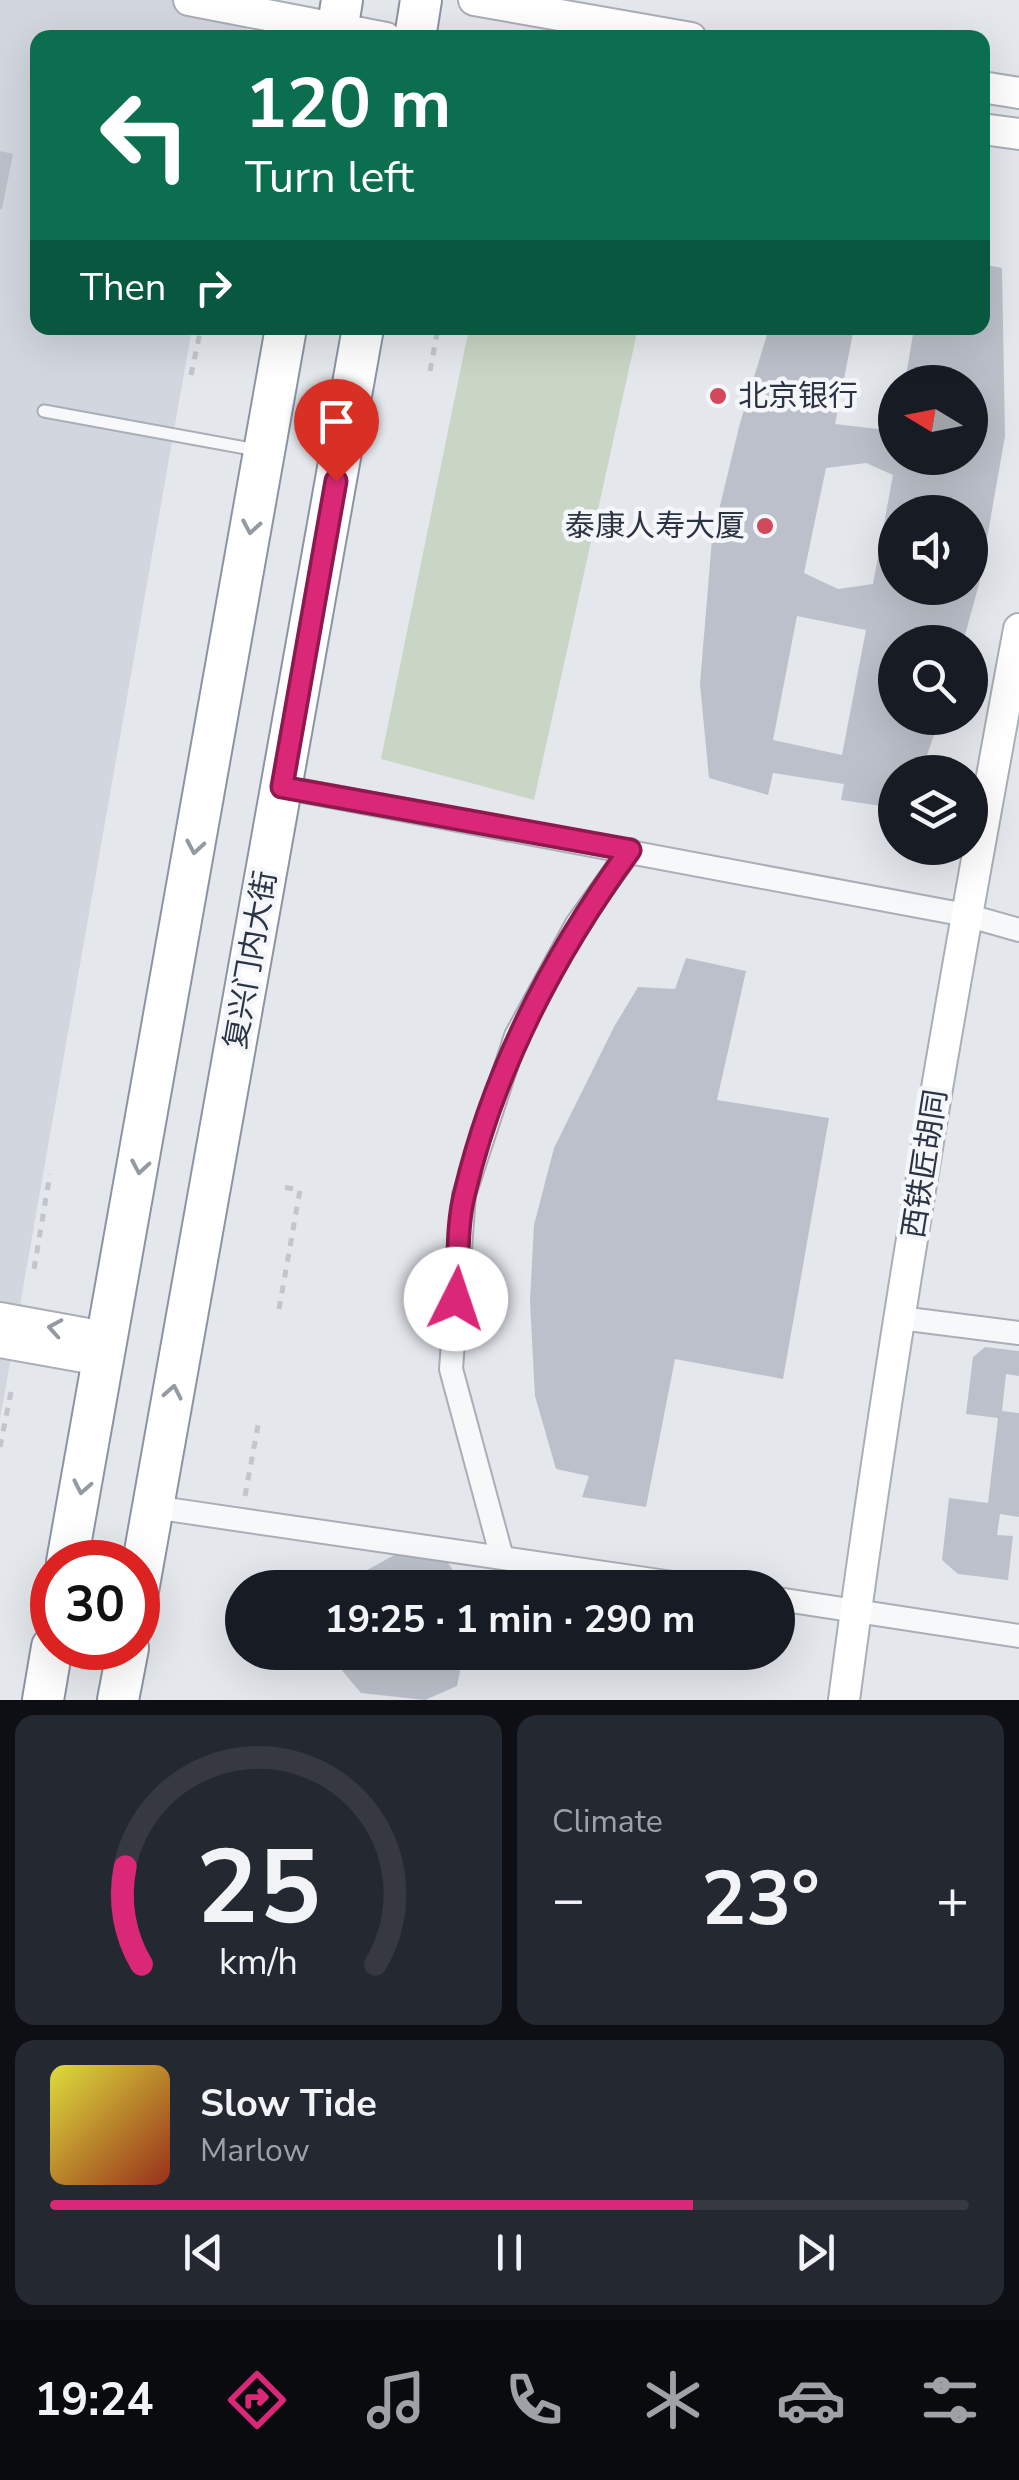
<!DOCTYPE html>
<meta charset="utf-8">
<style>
body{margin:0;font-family:"Nunito Sans","Noto Sans SC",sans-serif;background:#242831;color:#f1f3f6;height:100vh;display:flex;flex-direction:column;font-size:38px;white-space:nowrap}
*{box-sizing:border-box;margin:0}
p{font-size:32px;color:#9ea1a6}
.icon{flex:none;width:55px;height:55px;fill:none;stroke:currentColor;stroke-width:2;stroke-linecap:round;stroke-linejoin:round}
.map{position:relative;height:1700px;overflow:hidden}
.panel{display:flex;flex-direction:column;gap:15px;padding:15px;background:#0d0f14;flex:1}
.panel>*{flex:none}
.banner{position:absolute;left:30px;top:30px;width:960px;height:305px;border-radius:20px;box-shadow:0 10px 40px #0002;background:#0b6e4f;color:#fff;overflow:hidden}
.needle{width:65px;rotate:280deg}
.buttons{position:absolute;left:878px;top:365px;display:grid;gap:20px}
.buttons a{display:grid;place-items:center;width:110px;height:110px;border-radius:50%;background:#171b24;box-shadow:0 10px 40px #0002;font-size:50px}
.speed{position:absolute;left:30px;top:1540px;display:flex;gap:20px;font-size:50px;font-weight:700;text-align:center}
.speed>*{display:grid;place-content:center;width:130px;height:130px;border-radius:50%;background:#171b24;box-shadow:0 10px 40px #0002;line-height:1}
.speed .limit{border:15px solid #d22;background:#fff;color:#111}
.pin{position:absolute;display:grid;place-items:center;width:85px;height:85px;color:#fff;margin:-102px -42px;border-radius:50% 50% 50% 0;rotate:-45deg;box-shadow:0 0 10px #0007}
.pin .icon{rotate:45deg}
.me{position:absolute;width:110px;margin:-55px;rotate:4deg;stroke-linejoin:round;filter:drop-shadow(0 0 8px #0008)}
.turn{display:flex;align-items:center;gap:35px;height:210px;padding:0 50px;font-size:45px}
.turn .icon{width:130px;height:130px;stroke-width:2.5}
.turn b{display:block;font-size:70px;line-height:85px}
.then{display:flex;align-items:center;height:95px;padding:0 50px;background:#0003;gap:20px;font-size:38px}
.big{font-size:75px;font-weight:700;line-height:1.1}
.panel .card{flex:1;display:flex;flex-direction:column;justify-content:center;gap:15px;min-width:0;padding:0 35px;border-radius:20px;background:#242831}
.panel .dial{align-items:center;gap:0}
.dial svg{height:260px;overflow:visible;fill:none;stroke:#363941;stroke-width:7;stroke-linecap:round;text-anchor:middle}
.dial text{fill:#f1f3f6;stroke:none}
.song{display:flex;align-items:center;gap:30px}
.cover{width:120px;height:120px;border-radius:15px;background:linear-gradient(135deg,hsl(60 70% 55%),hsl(10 70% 35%))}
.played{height:10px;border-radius:5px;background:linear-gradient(90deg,#db2777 70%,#363941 70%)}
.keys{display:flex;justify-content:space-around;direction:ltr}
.heat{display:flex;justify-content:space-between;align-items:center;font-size:55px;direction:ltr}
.panel .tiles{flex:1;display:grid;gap:15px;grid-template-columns:1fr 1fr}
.card:last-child{grid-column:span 2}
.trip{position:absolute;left:225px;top:1570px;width:570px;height:100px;border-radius:50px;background:#171b24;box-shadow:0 10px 40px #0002;font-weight:700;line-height:100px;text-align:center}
.menu{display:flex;height:160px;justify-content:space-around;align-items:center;background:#090b0e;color:#9ea1a6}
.menu .icon{width:70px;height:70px}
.menu .current{color:#db2777}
.menu b{font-size:45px;color:#f1f3f6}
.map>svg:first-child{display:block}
</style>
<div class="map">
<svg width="1019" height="1700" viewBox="0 0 1019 1700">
<rect width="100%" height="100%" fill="#e4e7ec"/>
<path fill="#d2d6de" d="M0 0H253L245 37 38 38V328H192L0 1419Z"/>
<path fill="#c9d6c5" d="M469 328H638L534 800 381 759Z"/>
<g fill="#bbc0ca" fill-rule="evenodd">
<path d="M0 151 13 154 2 209H0Z"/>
<path d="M982 264 1002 268 1005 436 979 584 963 642H895V718H940L921 772H895V808L841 800 844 784 773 773 768 795 709 778 700 684 712 539 740 423 769 328H854L835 424 895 431V458H970V382H905L914 328H982ZM866 463 893 475 873 584 838 589 804 573 826 468ZM895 512H970V588H895ZM797 616 866 630 842 755 773 740Z"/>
<path d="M686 958 746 971 717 1100 829 1118 783 1379 675 1359 646 1507 582 1497 589 1476 556 1469 535 1396 530 1302 534 1225 554 1148 614 1027 638 987 675 989Z"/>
<path d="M985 1347 1019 1351V1376L1006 1374 1002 1411 1019 1413V1517L1000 1514 997 1535 1013 1536 1008 1580 958 1574 942 1560 949 1498 988 1503 998 1418 966 1414 973 1357Z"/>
<path d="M398 1553 448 1563 465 1588H357L360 1574Z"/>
<path d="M343 1652H464L457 1686 425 1700 361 1693 340 1668Z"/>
</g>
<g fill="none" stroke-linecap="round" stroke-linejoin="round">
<g stroke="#a9aeb7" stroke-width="15">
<path id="lane" d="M44 411 257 450"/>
</g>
<g stroke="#a9aeb7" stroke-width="26">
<g id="street">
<path d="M282 787 966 915 1019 930"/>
<path d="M900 1318 1019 1333"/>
<path d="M153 1507 707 1588"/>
<path d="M501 1554 451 1369 464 1195 516 1036 577 924 630 850"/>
<path d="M778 1599 1019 1636"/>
</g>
</g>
<g stroke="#a9aeb7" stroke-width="34">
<g id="secondary">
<path d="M189 0 386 38"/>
<path d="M474 0 691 38"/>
<path d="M982 87 1019 93"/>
<path d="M982 129 1019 134"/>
<path d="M0 1318 110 1338"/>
<path d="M0 1342 106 1361"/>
<path d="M844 1700C891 1341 953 985 1019 629"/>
</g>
</g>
<g stroke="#8b94a3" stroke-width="44">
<g id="highway">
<path d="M336 38 342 0"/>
<path d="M415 38 421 0"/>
<path d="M67 1562 286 328"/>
<path d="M138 1591 363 328"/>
<path d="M43 1700 52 1647"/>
<path d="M118 1700 128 1648"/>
</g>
</g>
<g stroke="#c2c5cb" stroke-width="5" stroke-dasharray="8 8" stroke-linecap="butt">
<path d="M430 371 438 328"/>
<path d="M191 375 201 328"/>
<path d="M34 1269 50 1174"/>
<path d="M279 1309 300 1190 282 1187"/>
<path d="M0 1447 12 1387"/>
<path d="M245 1496 259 1420"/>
</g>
<use href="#lane" stroke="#f7f8fa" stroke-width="11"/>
<use href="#street" stroke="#f7f8fa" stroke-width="22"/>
<use href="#secondary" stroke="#fff" stroke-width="30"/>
<use href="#highway" stroke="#fff" stroke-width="40"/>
</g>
<defs><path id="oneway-chevron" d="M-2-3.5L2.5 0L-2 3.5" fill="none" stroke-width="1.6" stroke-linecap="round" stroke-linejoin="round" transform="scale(2.5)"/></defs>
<g stroke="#959aa2">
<use href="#oneway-chevron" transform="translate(251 527) rotate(100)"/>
<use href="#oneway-chevron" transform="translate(195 847) rotate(100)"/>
<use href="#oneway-chevron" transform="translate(140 1167) rotate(100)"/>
<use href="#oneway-chevron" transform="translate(55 1328) rotate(-170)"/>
<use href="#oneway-chevron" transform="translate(173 1392) rotate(-79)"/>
<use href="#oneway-chevron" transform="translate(82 1487) rotate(101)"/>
</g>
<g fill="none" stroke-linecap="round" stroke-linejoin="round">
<g stroke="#8e194d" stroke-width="25">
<path id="route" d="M336 481 282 787 630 850C554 954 495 1066 465 1192 456 1226 459 1265 456 1299"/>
</g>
<use href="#route" stroke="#db2777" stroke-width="18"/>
</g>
<g fill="#d1495b" stroke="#f4f6f9" stroke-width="4">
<circle cx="718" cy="396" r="10"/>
<circle cx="765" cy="526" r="10"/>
</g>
<g text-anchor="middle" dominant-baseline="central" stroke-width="9" stroke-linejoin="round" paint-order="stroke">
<g font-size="30" fill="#2b3445" stroke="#f4f6f9" text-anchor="start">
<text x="738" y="396">北京银行</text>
<text x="745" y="526" text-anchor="end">泰康人寿大厦</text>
</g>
<g font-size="30" fill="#2b3445" stroke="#f4f6f9">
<text transform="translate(251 960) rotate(-80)">复兴门内大街</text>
<text transform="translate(925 1164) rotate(-81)">西铁匠胡同</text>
</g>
</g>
</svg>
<div class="buttons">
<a><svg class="needle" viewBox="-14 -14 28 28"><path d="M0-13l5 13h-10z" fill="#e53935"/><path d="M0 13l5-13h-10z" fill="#9ea1a6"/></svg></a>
<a><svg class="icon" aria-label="sound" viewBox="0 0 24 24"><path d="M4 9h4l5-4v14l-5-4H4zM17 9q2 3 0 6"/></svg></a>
<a><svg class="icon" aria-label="search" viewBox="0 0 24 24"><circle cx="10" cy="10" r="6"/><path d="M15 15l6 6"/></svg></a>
<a><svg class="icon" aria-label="layers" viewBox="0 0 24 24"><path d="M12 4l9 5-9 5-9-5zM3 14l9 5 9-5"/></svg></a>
</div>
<div class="speed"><div class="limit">30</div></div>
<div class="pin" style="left:336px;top:481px;background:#d93025"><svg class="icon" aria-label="arrive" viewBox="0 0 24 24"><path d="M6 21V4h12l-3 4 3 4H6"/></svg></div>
<svg class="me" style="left:456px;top:1299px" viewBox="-20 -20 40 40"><circle r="19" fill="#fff"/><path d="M0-13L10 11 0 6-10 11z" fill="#db2777"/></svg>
<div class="trip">19:25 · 1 min · 290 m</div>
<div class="banner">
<div class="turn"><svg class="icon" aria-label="left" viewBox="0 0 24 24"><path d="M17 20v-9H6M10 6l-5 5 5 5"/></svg><div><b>120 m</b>Turn left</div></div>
<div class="then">Then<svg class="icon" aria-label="right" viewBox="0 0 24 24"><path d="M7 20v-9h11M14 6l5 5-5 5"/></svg></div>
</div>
</div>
<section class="panel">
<div class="tiles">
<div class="card dial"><svg viewBox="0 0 100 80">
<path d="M14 69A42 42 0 1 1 86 69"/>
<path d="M14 69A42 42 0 0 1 9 39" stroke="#db2777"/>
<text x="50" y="56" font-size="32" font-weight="700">25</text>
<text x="50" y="72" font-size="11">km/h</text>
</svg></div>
<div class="card"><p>Climate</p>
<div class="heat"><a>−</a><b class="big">23°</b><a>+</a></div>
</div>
<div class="card">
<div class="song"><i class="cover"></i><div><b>Slow Tide</b><p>Marlow</p></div></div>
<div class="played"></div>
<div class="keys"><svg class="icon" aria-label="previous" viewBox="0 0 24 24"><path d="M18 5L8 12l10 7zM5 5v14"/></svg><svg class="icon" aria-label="pause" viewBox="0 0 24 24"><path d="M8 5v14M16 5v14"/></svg><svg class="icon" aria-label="next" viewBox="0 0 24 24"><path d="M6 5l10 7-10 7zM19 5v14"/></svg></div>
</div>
</div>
</section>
<nav class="menu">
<b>19:24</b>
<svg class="icon current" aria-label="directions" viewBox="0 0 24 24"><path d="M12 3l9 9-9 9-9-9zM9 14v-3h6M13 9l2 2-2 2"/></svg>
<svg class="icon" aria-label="music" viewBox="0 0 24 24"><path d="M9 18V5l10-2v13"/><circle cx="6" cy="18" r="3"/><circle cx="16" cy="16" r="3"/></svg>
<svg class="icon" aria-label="phone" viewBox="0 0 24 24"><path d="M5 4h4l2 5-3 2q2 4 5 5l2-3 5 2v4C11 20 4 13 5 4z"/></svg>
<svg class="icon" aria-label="climate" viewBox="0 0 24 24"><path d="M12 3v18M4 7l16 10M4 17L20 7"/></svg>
<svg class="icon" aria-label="car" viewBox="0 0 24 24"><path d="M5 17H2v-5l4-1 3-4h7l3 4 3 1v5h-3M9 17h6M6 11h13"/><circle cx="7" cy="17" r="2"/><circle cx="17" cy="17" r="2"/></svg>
<svg class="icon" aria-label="filters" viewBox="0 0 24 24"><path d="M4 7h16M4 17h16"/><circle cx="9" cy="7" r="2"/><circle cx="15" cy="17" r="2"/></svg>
</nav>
